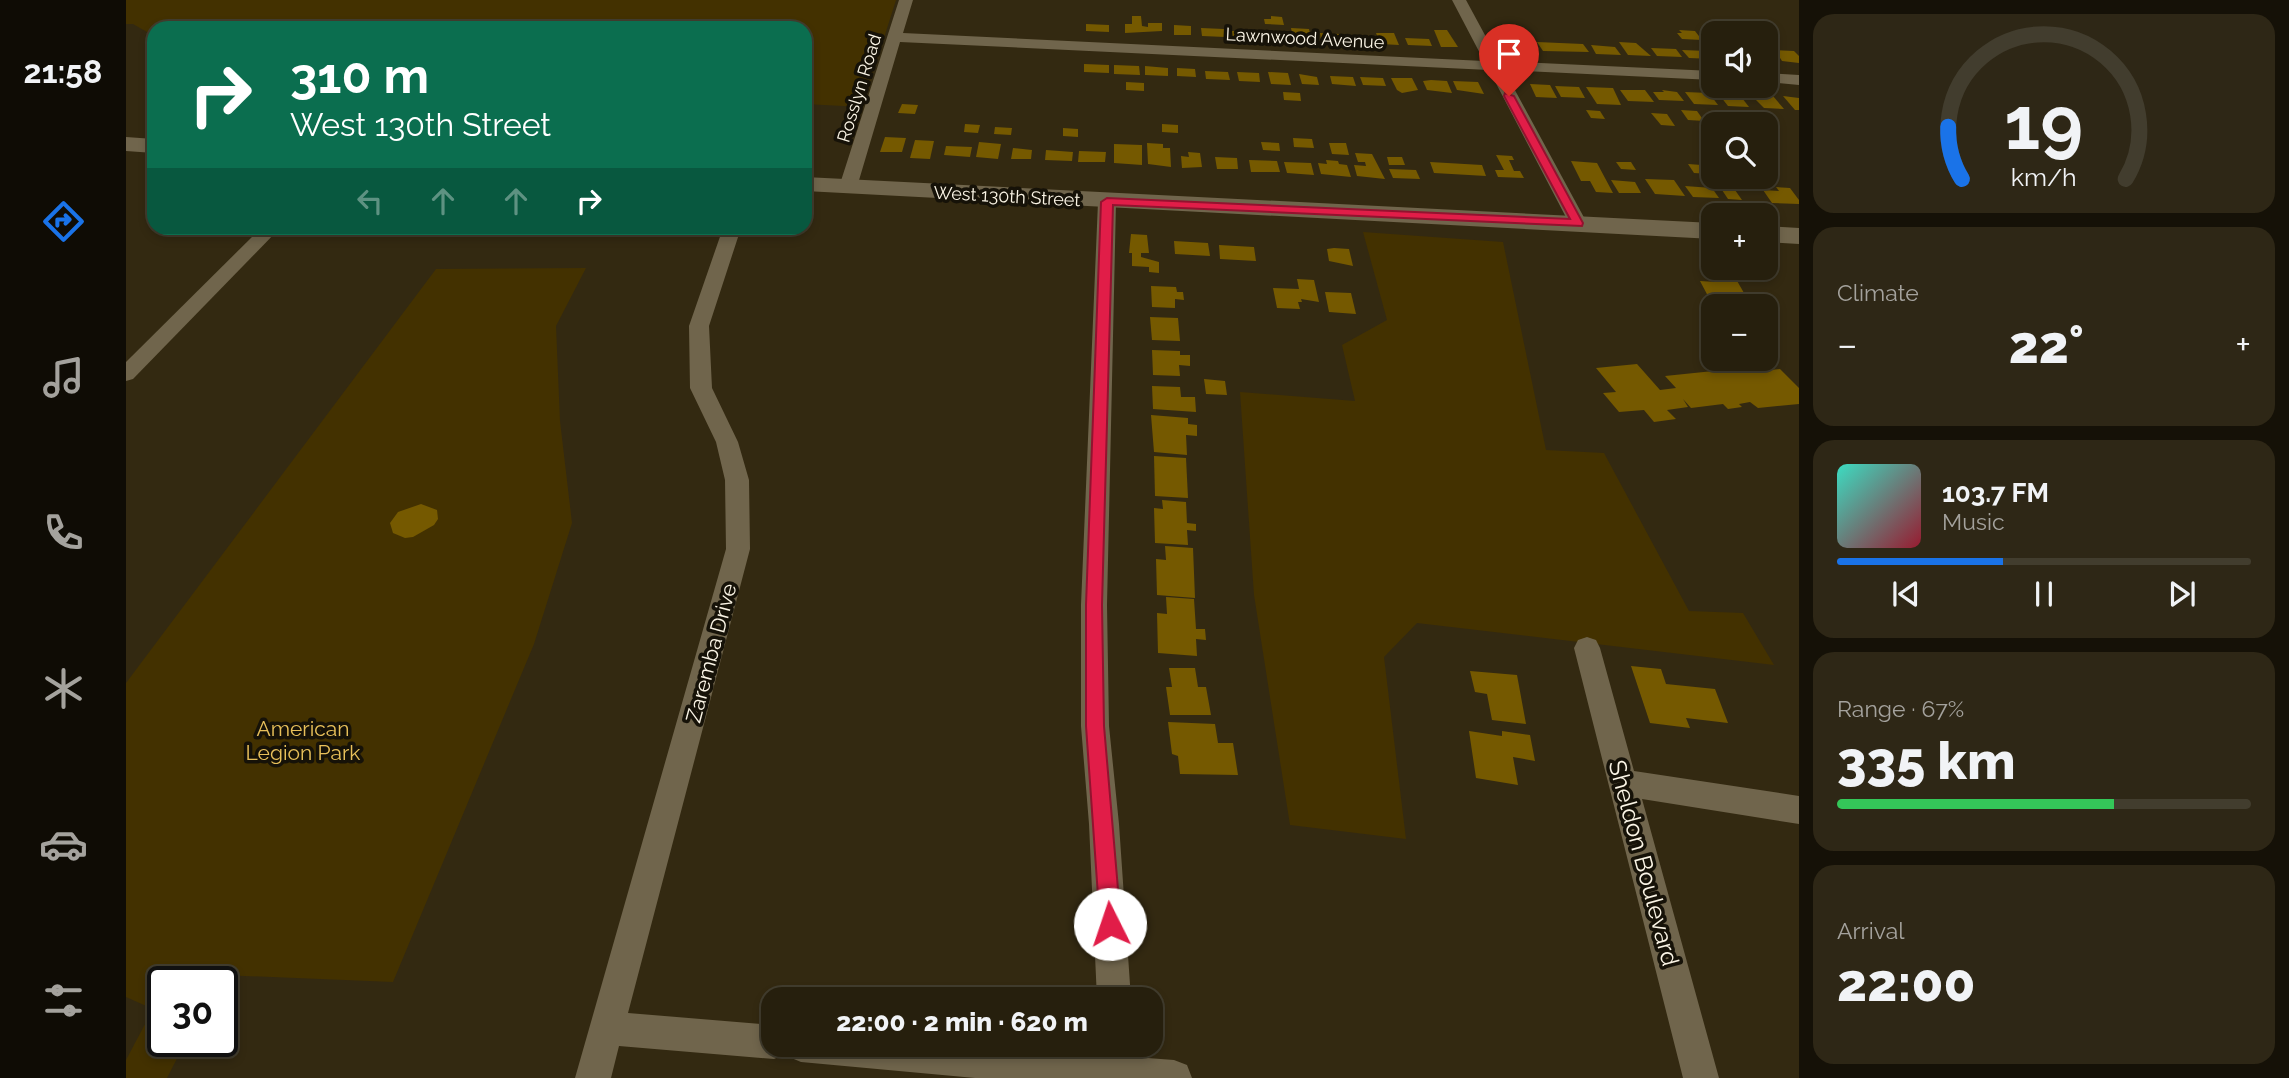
<!DOCTYPE html>
<meta charset="utf-8">
<style>
body{margin:0;font-family:Raleway,sans-serif;background:#2e2716;color:#f1f3f6;height:100vh;display:flex;flex-direction:column;font-size:26px;white-space:nowrap}
*{box-sizing:border-box;margin:0}
p{font-size:23px;color:#a4a29d}
.icon{flex:none;width:38px;height:38px;fill:none;stroke:currentColor;stroke-width:2;stroke-linecap:round;stroke-linejoin:round}
.map{position:relative;flex:1;overflow:hidden}
.sheet{display:flex;flex-direction:column;gap:14px;padding:14px;background:#151107;width:490px}
.sheet>*{flex:none}
.hud{position:absolute;left:21px;top:21px;width:665px;height:214px;border-radius:21px;box-shadow:0 4px 10px #0003,0 0 0 2px #423d2e;background:#0b6e4f;color:#fff;overflow:hidden}
.controls{position:absolute;left:1575px;top:21px;display:grid;gap:14px}
.controls a{display:grid;place-items:center;width:77px;height:77px;border-radius:14px;background:#261f0d;box-shadow:0 4px 10px #0003,0 0 0 2px #423d2e;font-size:35px}
.speed{position:absolute;left:21px;top:966px;display:flex;gap:14px;font-size:35px;font-weight:700;text-align:center}
.speed>*{display:grid;place-content:center;width:91px;height:91px;border-radius:50%;background:#261f0d;box-shadow:0 4px 10px #0003,0 0 0 2px #423d2e;line-height:1}
.speed .limit{border:4px solid #111;border-radius:10px;background:#fff;color:#111}
.pin{position:absolute;display:grid;place-items:center;width:60px;height:60px;color:#fff;margin:-72px -30px;border-radius:50% 50% 50% 0;rotate:-45deg;box-shadow:0 0 7px #0007}
.pin .icon{rotate:45deg}
.me{position:absolute;width:77px;margin:-38px;rotate:356deg;stroke-linejoin:round;filter:drop-shadow(0 0 5px #0008)}
.turn{display:flex;align-items:center;gap:24px;height:147px;padding:0 28px;font-size:32px}
.turn .icon{width:91px;height:91px;stroke-width:2.5}
.turn b{display:block;font-size:49px;line-height:60px}
.lanes{display:flex;align-items:center;height:66px;padding:0 28px;background:#0003;justify-content:center;gap:35px;direction:ltr}
.lanes .off{opacity:.35}
.big{font-size:52px;font-weight:800;line-height:1.1}
.sheet .card{flex:1;display:flex;flex-direction:column;justify-content:center;gap:10px;min-width:0;padding:0 24px;border-radius:21px;background:#2e2716}
.sheet .dial{align-items:center;gap:0}
.dial svg{height:182px;overflow:visible;fill:none;stroke:#423d2e;stroke-width:7;stroke-linecap:round;text-anchor:middle}
.dial text{fill:#f1f3f6;stroke:none}
.song{display:flex;align-items:center;gap:21px}
.cover{width:84px;height:84px;border-radius:10px;background:linear-gradient(135deg,hsl(170 70% 55%),hsl(350 70% 35%))}
.played{height:7px;border-radius:4px;background:linear-gradient(90deg,#1a73e8 40%,#423d2e 40%)}
.keys{display:flex;justify-content:space-around;direction:ltr}
.heat{display:flex;justify-content:space-between;align-items:center;font-size:38px;direction:ltr}
.charge{height:10px;border-radius:5px;background:linear-gradient(90deg,#34c759 67%,#423d2e 0)}
.trip{position:absolute;left:635px;top:987px;width:402px;height:70px;border-radius:21px;background:#261f0d;box-shadow:0 4px 10px #0003,0 0 0 2px #423d2e;font-weight:800;line-height:70px;text-align:center}
main{display:flex;flex:1;min-height:0}
.dock{display:flex;flex-direction:column;width:126px;justify-content:space-around;align-items:center;background:#0f0c05;color:#a4a29d}
.dock .icon{width:49px;height:49px}
.dock .on{color:#1a73e8}
.dock b{font-size:32px;color:#f1f3f6}
.map>svg:first-child{display:block}
</style>
<main>
<nav class="dock">
<b>21:58</b>
<svg class="icon on" aria-label="directions" viewBox="0 0 24 24"><path d="M12 3l9 9-9 9-9-9zM9 14v-3h6M13 9l2 2-2 2"/></svg>
<svg class="icon" aria-label="music" viewBox="0 0 24 24"><path d="M9 18V5l10-2v13"/><circle cx="6" cy="18" r="3"/><circle cx="16" cy="16" r="3"/></svg>
<svg class="icon" aria-label="phone" viewBox="0 0 24 24"><path d="M5 4h4l2 5-3 2q2 4 5 5l2-3 5 2v4C11 20 4 13 5 4z"/></svg>
<svg class="icon" aria-label="climate" viewBox="0 0 24 24"><path d="M12 3v18M4 7l16 10M4 17L20 7"/></svg>
<svg class="icon" aria-label="car" viewBox="0 0 24 24"><path d="M5 17H2v-5l4-1 3-4h7l3 4 3 1v5h-3M9 17h6M6 11h13"/><circle cx="7" cy="17" r="2"/><circle cx="17" cy="17" r="2"/></svg>
<svg class="icon" aria-label="filters" viewBox="0 0 24 24"><path d="M4 7h16M4 17h16"/><circle cx="9" cy="7" r="2"/><circle cx="15" cy="17" r="2"/></svg>
</nav>
<div class="map">
<svg width="1673" height="1078" viewBox="0 0 1673 1078">
<rect width="100%" height="100%" fill="#332911"/>
<g fill="#433100">
<path d="M0 0H770L736 107 679 104V28H28V36L7 24H0Z"/>
<path d="M1237 232 1377 242 1420 450 1478 453 1563 611 1617 613 1648 665 1291 623 1258 657 1280 839 1164 825 1128 595 1114 392 1229 401 1216 345 1261 320Z"/>
<path d="M460 268 430 326 434 421 446 523 408 644 267 982 95 975 91 982H37V1041H60L41 1078H0V1060L27 1009 0 997V683L310 269Z"/>
</g>
<g fill="#755900">
<path d="M1006 16H1015L1016 26 1022 27V23H1036V31L999 33V24H1006Z"/>
<path d="M1145 16 1156 17 1158 25 1139 24 1138 19H1145Z"/>
<path d="M960 24 983 25V32L960 31Z"/>
<path d="M1048 25 1065 26V35H1048Z"/>
<path d="M1075 28 1098 29 1099 37 1076 36Z"/>
<path d="M1165 28 1183 29 1186 41 1167 39Z"/>
<path d="M1308 30H1321L1332 47H1315Z"/>
<path d="M1553 30 1569 31 1576 40 1556 39 1551 33H1556Z"/>
<path d="M1106 31H1125L1126 38 1107 37Z"/>
<path d="M1133 31 1157 32 1159 40 1134 39Z"/>
<path d="M1194 33 1214 34 1216 42 1195 40Z"/>
<path d="M1250 33H1268L1273 45 1254 44Z"/>
<path d="M1220 35 1244 36 1246 43 1222 42Z"/>
<path d="M1279 38 1303 39 1306 46 1282 45Z"/>
<path d="M1379 41H1399L1404 49 1383 48Z"/>
<path d="M1411 42 1457 44 1463 52 1417 51Z"/>
<path d="M1493 42 1510 43 1525 56 1502 55Z"/>
<path d="M1465 45 1489 47 1495 55 1470 54Z"/>
<path d="M1525 48 1550 49 1556 57 1531 56Z"/>
<path d="M1556 50 1581 51 1587 59 1563 58Z"/>
<path d="M1649 50 1668 51 1673 56V63L1656 61Z"/>
<path d="M958 64 983 65V73L958 72Z"/>
<path d="M988 65 1013 66 1014 75 988 74Z"/>
<path d="M1019 66 1042 68V76L1019 75Z"/>
<path d="M1051 68 1069 69 1070 77 1051 76Z"/>
<path d="M1079 71 1102 72 1104 80 1080 79Z"/>
<path d="M1111 72 1133 73 1134 82 1113 81Z"/>
<path d="M1142 72 1162 73 1165 85 1145 84Z"/>
<path d="M1173 74 1191 77 1193 85 1176 84Z"/>
<path d="M1204 76 1227 77 1230 86 1206 84Z"/>
<path d="M1234 77 1257 78 1260 86 1237 85Z"/>
<path d="M1265 78H1286L1292 90 1276 93 1271 90Z"/>
<path d="M1305 80 1321 81 1326 93 1301 90 1297 81Z"/>
<path d="M1327 81 1352 82 1358 94 1331 90Z"/>
<path d="M1000 82 1018 83V91L1000 90Z"/>
<path d="M1404 84 1424 85 1431 98 1410 97Z"/>
<path d="M1429 86 1453 87 1459 98 1435 97Z"/>
<path d="M1460 87 1487 88 1495 105 1471 104Z"/>
<path d="M1494 90H1519L1528 102 1502 101Z"/>
<path d="M1536 90 1551 92 1558 101 1533 100 1527 92H1538Z"/>
<path d="M1157 92 1174 93 1175 101 1158 100Z"/>
<path d="M1559 92 1583 93 1592 105 1568 104Z"/>
<path d="M1591 92 1613 94 1623 107 1602 106Z"/>
<path d="M1626 96H1647L1658 109 1638 108Z"/>
<path d="M1657 96 1673 98V110H1669Z"/>
<path d="M776 104 792 105 789 114 772 113Z"/>
<path d="M1460 110 1474 111 1479 119 1465 118Z"/>
<path d="M1555 110 1571 111 1578 121 1562 120Z"/>
<path d="M1525 113 1541 114 1549 126 1535 125Z"/>
<path d="M1591 115H1606L1612 124 1598 123Z"/>
<path d="M839 124 854 125 852 133 838 132Z"/>
<path d="M1036 124 1052 125V133L1036 132Z"/>
<path d="M869 127 886 128 885 135 868 134Z"/>
<path d="M937 128 952 129V137L937 136Z"/>
<path d="M759 137 780 138 776 152H754Z"/>
<path d="M1167 138 1186 139 1188 148 1168 147Z"/>
<path d="M789 140 808 141 804 159 784 158Z"/>
<path d="M853 142 875 144 872 159 850 157Z"/>
<path d="M1135 142 1153 143 1154 151 1137 150Z"/>
<path d="M1021 143 1037 144V148H1044L1045 167 1022 164Z"/>
<path d="M1203 143H1220L1223 155 1206 154Z"/>
<path d="M988 144 1016 145V165L988 163Z"/>
<path d="M820 146 846 147 844 157 818 155Z"/>
<path d="M887 148 906 150 905 159H885Z"/>
<path d="M920 150 947 152 946 161 919 160Z"/>
<path d="M953 151 980 152 979 162H952Z"/>
<path d="M1062 152 1074 153 1076 167 1056 168 1055 156 1063 157Z"/>
<path d="M1229 153 1246 154 1259 179 1231 176 1228 165 1240 166 1239 162H1232Z"/>
<path d="M1370 155 1386 156 1388 160H1383L1388 171H1394L1398 178 1372 177 1369 170H1378Z"/>
<path d="M1089 157 1111 158 1112 169H1091Z"/>
<path d="M1261 157H1276L1279 165H1263Z"/>
<path d="M1123 160 1151 161 1154 172H1125Z"/>
<path d="M1200 160 1212 161 1213 164 1221 165 1225 177 1195 174 1192 163 1201 164Z"/>
<path d="M1445 161 1471 163 1487 193 1470 192 1464 181H1455Z"/>
<path d="M1158 162 1185 163 1188 175 1161 173Z"/>
<path d="M1304 162 1356 165 1360 176 1308 173Z"/>
<path d="M1490 162H1505L1510 170 1495 169Z"/>
<path d="M1562 164 1576 165 1583 174 1568 173Z"/>
<path d="M1263 169 1290 170 1294 179 1267 178Z"/>
<path d="M1519 179 1548 180 1559 196 1529 194Z"/>
<path d="M1485 180 1509 182 1515 193H1493Z"/>
<path d="M1590 181 1615 182 1621 191 1609 190 1616 200 1602 199Z"/>
<path d="M1559 186 1586 188 1593 198 1567 197Z"/>
<path d="M1650 187 1664 188 1673 200V204L1646 203 1637 190 1653 191Z"/>
<path d="M1005 234 1021 235 1023 253H1015V257L1033 262V273L1023 272V267L1006 266V253H1003Z"/>
<path d="M1048 241 1082 243 1084 256 1049 254Z"/>
<path d="M1093 245 1128 247 1130 261 1094 259Z"/>
<path d="M1208 248 1223 249 1227 266 1203 261 1201 249Z"/>
<path d="M1587 278 1610 279 1622 300 1583 298 1574 281 1590 282Z"/>
<path d="M1171 279 1188 280 1193 302 1175 299 1176 302H1172L1174 309 1151 308 1147 288 1173 289Z"/>
<path d="M1025 286 1050 287 1051 292H1057L1058 300 1049 299V308L1026 307Z"/>
<path d="M1199 292 1225 293 1230 314 1203 312Z"/>
<path d="M1024 317 1052 318 1054 341 1026 340Z"/>
<path d="M1026 350 1054 351V355H1064V366L1053 365 1054 376 1027 375Z"/>
<path d="M1635 361 1644 370 1654 369 1673 388V404L1632 408 1624 402 1613 404 1616 407 1602 409 1597 404 1565 408 1557 399 1562 407 1541 410 1550 419 1528 422 1518 410 1493 412 1477 393 1490 392 1470 368 1511 364 1534 390 1550 388 1539 376 1597 370 1593 365Z"/>
<path d="M1078 379 1099 381 1101 395 1080 394Z"/>
<path d="M1026 386 1054 387 1055 397H1069L1070 412 1027 409Z"/>
<path d="M1025 415 1062 418V424L1071 425V436L1060 435 1061 455 1028 452Z"/>
<path d="M1028 456 1060 458 1062 498 1029 496Z"/>
<path d="M1036 500 1060 502 1061 523 1070 524V531L1061 530 1062 545 1029 543 1028 508 1037 509Z"/>
<path d="M295 504 311 510 312 519 308 525 287 537 279 538 267 533 264 523 272 512Z"/>
<path d="M1039 546 1067 548 1069 598 1031 595 1030 559 1040 560Z"/>
<path d="M1040 597 1068 599 1070 629H1079L1080 640 1070 639 1071 656 1032 653 1031 613 1041 614Z"/>
<path d="M1505 666 1535 669 1540 684 1589 689 1602 723 1560 718 1564 728 1524 723Z"/>
<path d="M1043 668H1069L1072 687H1080L1085 715H1044L1040 687H1046Z"/>
<path d="M1344 671 1391 675 1400 724 1366 720 1361 694 1349 692Z"/>
<path d="M1042 722 1089 724 1092 743H1107L1112 775 1054 774 1052 756 1046 754Z"/>
<path d="M1343 731 1376 736V731L1404 735 1409 761 1387 757 1392 785 1350 778Z"/>
</g>
<g fill="none" stroke-linecap="round" stroke-linejoin="round">
<g fill="#70654c" fill-rule="evenodd">
<path d="M773 0H787L777 33 1358 61 1326 0H1340L1373 61 1587 71V80L1378 70 1461 223 1452 228 1443 223 1363 70 774 42 731 187 722 192 716 191 713 187Z"/>
<path d="M1640 73 1673 75V85L1640 82Z"/>
<path d="M981 197 990 202 981 605 983 726 993 824 1005 999H971L963 824 955 726V605L972 202Z"/>
<path d="M135 228H154L7 379 0 381V362Z"/>
<path d="M597 228H615L583 326 586 388 612 442 623 480 624 549 502 1013 648 1025V1045H871L973 1054V1045H1007L1008 1057 1048 1060 1061 1065 1066 1078H849L675 1062 663 1057 661 1053 648 1059 493 1046 485 1078H449L600 549 599 480 590 442 564 388 563 326Z"/>
<path d="M1461 637 1470 640 1474 648 1508 771 1673 796V824L1516 799 1593 1078H1557L1448 648 1452 640Z"/>
</g>
<g fill="#70654c" fill-rule="evenodd">
<path d="M0 137 28 139V153L0 151Z"/>
<path d="M679 177 1587 223V239L679 191Z"/>
<path d="M1640 226 1673 228V244L1640 242Z"/>
</g>
</g>
<path fill="#e11d48" stroke="#92132f" stroke-width="2" d="M1379 93 1388 96 1457 223 1456 226 987 205 976 605 978 726 995 924 992 931 984 934 977 931 974 924 960 726V605L975 202 981 198 1444 219 1378 96Z"/>
<g text-anchor="middle" dominant-baseline="central" stroke-width="7" stroke-linejoin="round" paint-order="stroke">
<g font-size="18" fill="#fbf5e6" stroke="#161208">
<text transform="translate(1179 38) rotate(3)">Lawnwood Avenue</text>
<text transform="translate(733 88) rotate(-73)">Rosslyn Road</text>
<text transform="translate(881 196) rotate(3)">West 130th Street</text>
</g>
<g font-size="21" fill="#fbf5e6" stroke="#161208">
<text transform="translate(585 653) rotate(-75)">Zaremba Drive</text>
</g>
<g font-size="21" fill="#e8c05a" stroke="#161208">
<text x="177" y="728">American<tspan x="177" dy="24">Legion Park</tspan></text>
</g>
<g font-size="24" fill="#fbf5e6" stroke="#161208">
<text transform="translate(1518 863) rotate(75)">Sheldon Boulevard</text>
</g>
</g>
</svg>
<div class="controls">
<a><svg class="icon" aria-label="sound" viewBox="0 0 24 24"><path d="M4 9h4l5-4v14l-5-4H4zM17 9q2 3 0 6"/></svg></a>
<a><svg class="icon" aria-label="search" viewBox="0 0 24 24"><circle cx="10" cy="10" r="6"/><path d="M15 15l6 6"/></svg></a>
<a>+</a>
<a>−</a>
</div>
<div class="speed"><div class="limit">30</div></div>
<div class="pin" style="left:1383px;top:96px;background:#d93025"><svg class="icon" aria-label="arrive" viewBox="0 0 24 24"><path d="M6 21V4h12l-3 4 3 4H6"/></svg></div>
<svg class="me" style="left:984px;top:924px" viewBox="-20 -20 40 40"><circle r="19" fill="#fff"/><path d="M0-13L10 11 0 6-10 11z" fill="#e11d48"/></svg>
<div class="trip">22:00 · 2 min · 620 m</div>
<div class="hud">
<div class="turn"><svg class="icon" aria-label="right" viewBox="0 0 24 24"><path d="M7 20v-9h11M14 6l5 5-5 5"/></svg><div><b>310 m</b>West 130th Street</div></div>
<div class="lanes"><svg class="icon off" aria-label="left" viewBox="0 0 24 24"><path d="M17 20v-9H6M10 6l-5 5 5 5"/></svg><svg class="icon off" aria-label="ahead" viewBox="0 0 24 24"><path d="M12 20V5M6 11l6-6 6 6"/></svg><svg class="icon off" aria-label="ahead" viewBox="0 0 24 24"><path d="M12 20V5M6 11l6-6 6 6"/></svg><svg class="icon" aria-label="right" viewBox="0 0 24 24"><path d="M7 20v-9h11M14 6l5 5-5 5"/></svg></div>
</div>
</div>
<section class="sheet">
<div class="card dial"><svg viewBox="0 0 100 80">
<path d="M14 69A42 42 0 1 1 86 69"/>
<path d="M14 69A42 42 0 0 1 8 46" stroke="#1a73e8"/>
<text x="50" y="56" font-size="32" font-weight="700">19</text>
<text x="50" y="72" font-size="11">km/h</text>
</svg></div>
<div class="card"><p>Climate</p>
<div class="heat"><a>−</a><b class="big">22°</b><a>+</a></div>
</div>
<div class="card">
<div class="song"><i class="cover"></i><div><b>103.7 FM</b><p>Music</p></div></div>
<div class="played"></div>
<div class="keys"><svg class="icon" aria-label="previous" viewBox="0 0 24 24"><path d="M18 5L8 12l10 7zM5 5v14"/></svg><svg class="icon" aria-label="pause" viewBox="0 0 24 24"><path d="M8 5v14M16 5v14"/></svg><svg class="icon" aria-label="next" viewBox="0 0 24 24"><path d="M6 5l10 7-10 7zM19 5v14"/></svg></div>
</div>
<div class="card"><p>Range · 67%</p><b class="big">335 km</b><div class="charge"></div></div>
<div class="card"><p>Arrival</p><b class="big">22:00</b></div>
</section>
</main>
